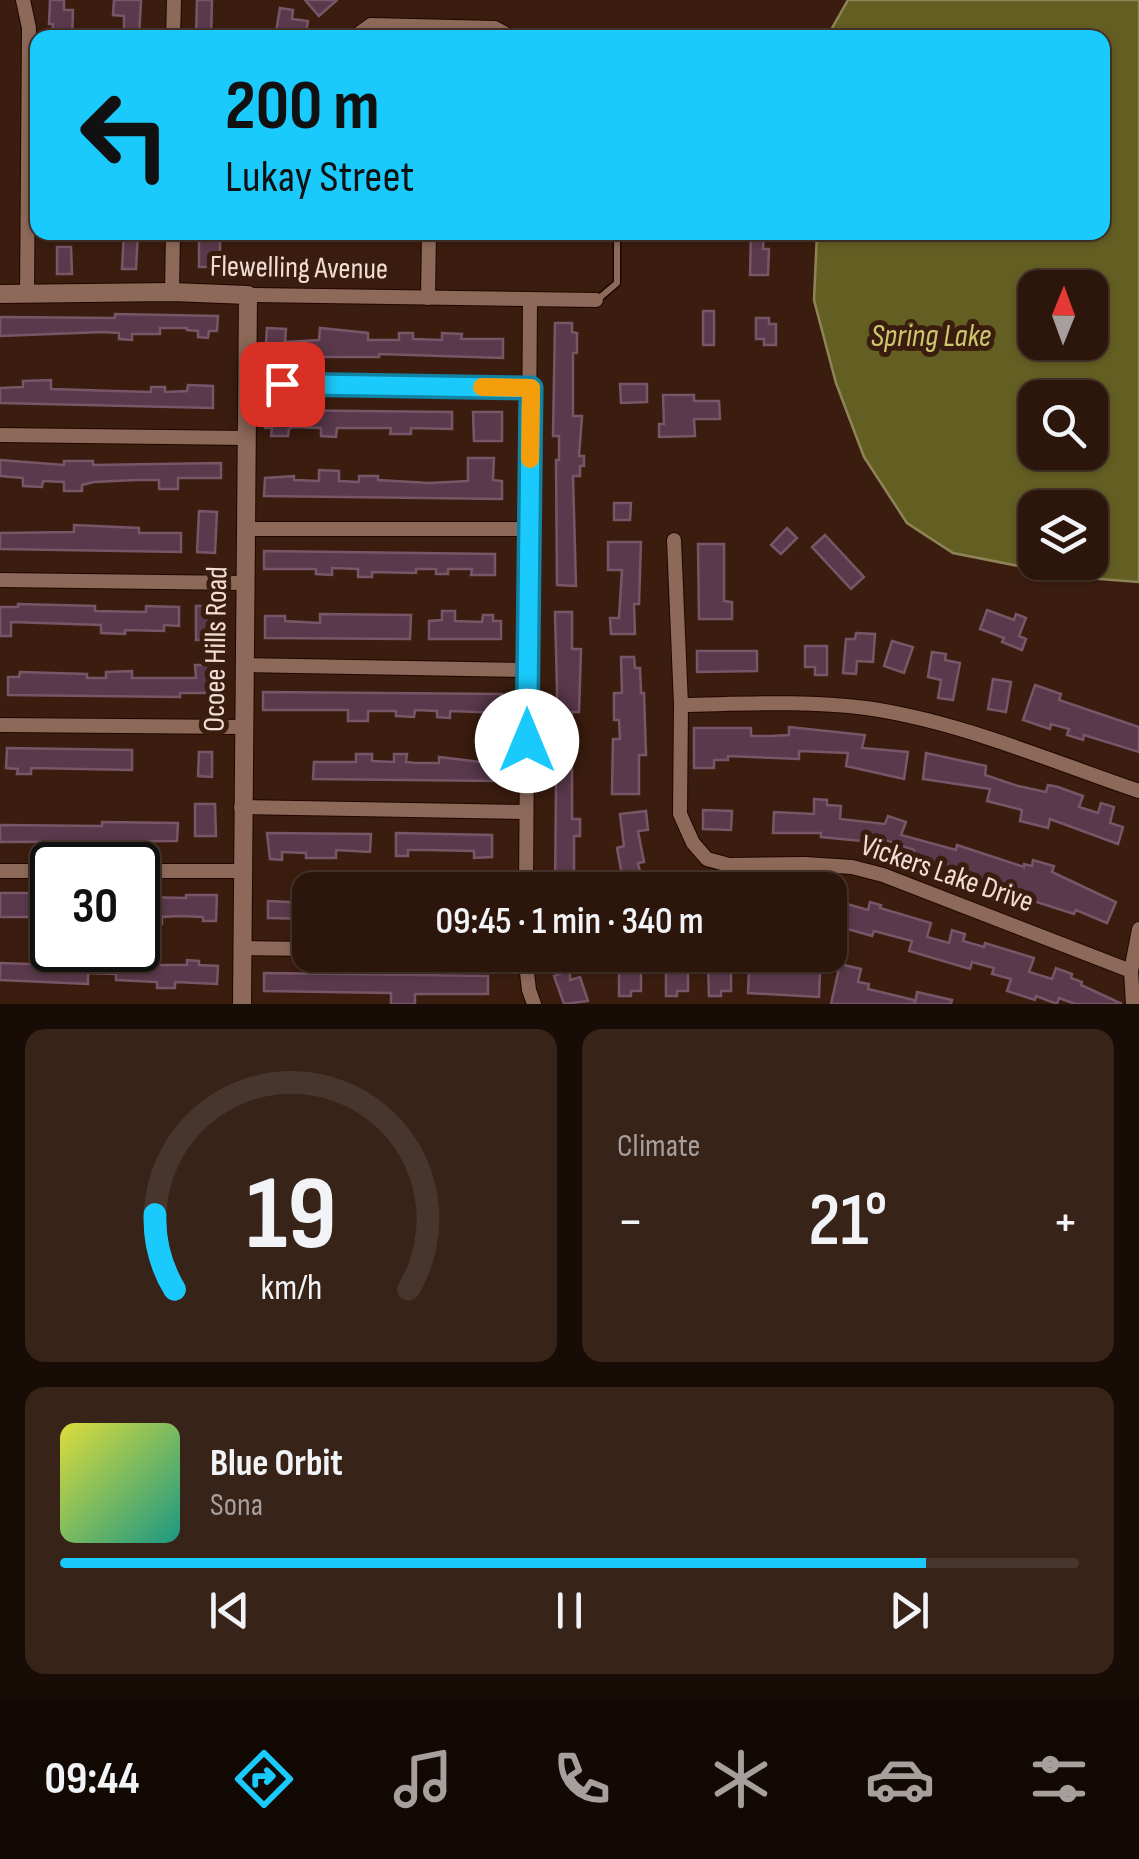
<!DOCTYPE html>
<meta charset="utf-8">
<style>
body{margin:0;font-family:"Sofia Sans Condensed",sans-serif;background:#382319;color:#f1f3f6;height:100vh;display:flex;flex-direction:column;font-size:38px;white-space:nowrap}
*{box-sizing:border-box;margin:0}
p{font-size:32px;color:#a69f9d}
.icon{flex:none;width:55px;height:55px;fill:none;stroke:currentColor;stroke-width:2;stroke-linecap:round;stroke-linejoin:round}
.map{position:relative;height:1004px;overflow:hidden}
.panel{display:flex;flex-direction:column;gap:25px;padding:25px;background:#180c06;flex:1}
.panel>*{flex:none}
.guide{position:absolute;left:30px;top:30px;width:1080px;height:210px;border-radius:20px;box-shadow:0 2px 8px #0004,0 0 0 2px #48352c;background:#1acafc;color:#111;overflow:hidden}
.needle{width:65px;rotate:1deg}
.tools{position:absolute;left:1018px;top:270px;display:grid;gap:20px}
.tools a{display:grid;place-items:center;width:90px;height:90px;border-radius:20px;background:#2c160b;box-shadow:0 2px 8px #0004,0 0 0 2px #48352c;font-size:50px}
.speed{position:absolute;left:30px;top:842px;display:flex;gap:20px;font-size:50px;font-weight:700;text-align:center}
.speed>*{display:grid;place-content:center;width:130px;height:130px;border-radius:50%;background:#2c160b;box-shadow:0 2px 8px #0004,0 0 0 2px #48352c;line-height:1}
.speed .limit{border:5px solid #111;border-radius:15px;background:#fff;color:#111}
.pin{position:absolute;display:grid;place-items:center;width:85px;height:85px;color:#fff;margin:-42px;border-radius:20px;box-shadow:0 5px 15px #0006}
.me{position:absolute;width:110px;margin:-55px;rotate:0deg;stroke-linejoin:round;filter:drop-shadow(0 0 8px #0008)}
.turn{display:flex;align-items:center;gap:35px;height:210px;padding:0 30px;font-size:45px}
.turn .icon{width:130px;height:130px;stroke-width:2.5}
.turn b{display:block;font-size:70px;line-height:85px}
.big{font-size:75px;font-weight:600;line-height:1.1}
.panel .card{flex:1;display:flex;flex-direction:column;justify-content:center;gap:15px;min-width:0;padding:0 35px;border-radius:20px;background:#382319}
.panel .dial{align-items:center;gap:0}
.dial svg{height:260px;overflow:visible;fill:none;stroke:#48352c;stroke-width:7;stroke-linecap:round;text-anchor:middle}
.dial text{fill:#f1f3f6;stroke:none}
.song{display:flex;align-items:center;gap:30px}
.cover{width:120px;height:120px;border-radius:15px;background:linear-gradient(135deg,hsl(60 70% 55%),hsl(170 70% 35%))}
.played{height:10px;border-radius:5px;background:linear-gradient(90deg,#1acafc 85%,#48352c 85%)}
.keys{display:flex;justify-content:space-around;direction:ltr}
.heat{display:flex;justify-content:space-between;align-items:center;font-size:55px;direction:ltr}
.panel .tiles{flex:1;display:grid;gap:25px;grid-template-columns:1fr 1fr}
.card:last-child{grid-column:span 2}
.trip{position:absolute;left:292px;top:872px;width:555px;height:100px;border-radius:20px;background:#2c160b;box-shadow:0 2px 8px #0004,0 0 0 2px #48352c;font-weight:600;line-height:100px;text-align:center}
.menu{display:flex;height:160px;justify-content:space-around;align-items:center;background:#120904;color:#a69f9d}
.menu .icon{width:70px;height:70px}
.menu .selected{color:#1acafc}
.menu b{font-size:45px;color:#f1f3f6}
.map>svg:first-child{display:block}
</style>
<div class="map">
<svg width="1139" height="1004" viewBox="0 0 1139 1004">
<rect width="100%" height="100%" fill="#3b1d0f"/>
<path fill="#635e22" stroke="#8e8457" stroke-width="2.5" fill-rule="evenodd" d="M848 0H1139V582L1074 577 953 553 907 523 864 457 836 383 814 300 817 233 1102 232V38L827 37ZM1035 288H1090V342H1035ZM1035 398H1090V452H1035ZM1035 508H1090V562H1035Z"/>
<g fill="#59394b" stroke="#785668" stroke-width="2.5">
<path d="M50 0H64V10H73L72 38H52L53 24H49Z"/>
<path d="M114 0H141L139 38H124V16L113 15Z"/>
<path d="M197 0H212L211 38H196Z"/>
<path d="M305 0H337L319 16Z"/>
<path d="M280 8 293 10 292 19 308 21 305 38H275Z"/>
<path d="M124 232H138L136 269H122Z"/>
<path d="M199 232H220V255H214V267H199Z"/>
<path d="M751 232H764L763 249H769L768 275H750Z"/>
<path d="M57 247H71L72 274H57Z"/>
<rect x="703" y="311" width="11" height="34"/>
<path d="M115 314 218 316 217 331H209L208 338 198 337V331L187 330V328H160V334H132V340L119 339V333L103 332 0 336V317L115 318Z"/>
<path d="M756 318H769V324H776V345H764V339H756Z"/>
<path d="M555 323H572V332L577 333V353H573V416H582L579 456H584V466H580V476H573L576 586 557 585 556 460H559V436H553Z"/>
<path d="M267 328 286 329 285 342 319 340 320 328 368 333V340H399V333H413V339L442 340V333L462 334 461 339H503V358L379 354V357H265Z"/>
<path d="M51 380V389L116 391 151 392V387H165V392L187 391 188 385 213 386V408L0 403V388L23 387V381Z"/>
<path d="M620 384H647V402L621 403Z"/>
<path d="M663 395H694V401H719L720 419H694L695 436 659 437V424H664Z"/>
<path d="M266 410 452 412V429L411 428V434H390L391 428H337L336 437 321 436V428L293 427 289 429 288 436H271L272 428H265Z"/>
<path d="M473 412H502V441H474Z"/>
<path d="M468 458H494L493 480 502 481V499L264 496 265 478 294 476V480L319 481V470L339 471V481L359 482V476H378V480L429 483 468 481Z"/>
<path d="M0 460 64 465V461H93V465L221 463V478H178V489H159V480H136L94 482 82 485V491H64V482L43 481 42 487 23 486V478L0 476Z"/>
<path d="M614 503H631L630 520H614Z"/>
<path d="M199 511 217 512 215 553 197 552Z"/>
<path d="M74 525 139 528V533H181V552L0 549V533L74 532Z"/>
<path d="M787 528 797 538 781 554 771 545Z"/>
<path d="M825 535 864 577 851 589 812 547Z"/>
<path d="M608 542H641L639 604H634L635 634H611L610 618H619L622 570H608Z"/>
<path d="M698 544H724V601L732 602V619H699Z"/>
<path d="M264 551 495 554V575H471L472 569H448V574H436V569H416V573L372 572V577H358V569L332 568V575L316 574V569H264Z"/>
<path d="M18 604 95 606V611L146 612V606L179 607V626L164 625V631L125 630V634L101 633V625L11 622V636H0V607H18Z"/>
<rect x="196" y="606" width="20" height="34"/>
<path d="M987 610 1014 620 1016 614 1026 618 1019 636 1026 639 1022 650 1002 642 1004 638 980 629Z"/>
<path d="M442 611H455V621L482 622 483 615H493V621H501V639H429V621L442 620Z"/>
<path d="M555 612H572V649H581L579 712H572V819H580V836H574V879H570V890H555L557 688Z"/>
<path d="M320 614 411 615 410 639 265 638V616H285V621L320 623Z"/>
<path d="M856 633 875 634 873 662 857 661 856 674 843 673 846 639H855Z"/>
<path d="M892 641 913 647 904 673 884 666Z"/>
<path d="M805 646H827V675H815V667H805Z"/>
<path d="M697 651H757V671L697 672Z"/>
<path d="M932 652 946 654 945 660 960 663 953 700 938 698 941 680 928 677Z"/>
<path d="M621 657H634L635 668H640L641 693H644L646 755H639V794H612L613 739H620L619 720H614V693H622Z"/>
<path d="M195 665H215V693H180V697L8 695V677H19L20 672 87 674V678H106V672L132 671V678H196Z"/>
<path d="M993 679 1011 682 1006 712 988 709Z"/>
<path d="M1035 685 1061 694 1059 700 1139 727V752L1084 735 1083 740 1067 735 1069 729 1051 724 1050 729 1023 720Z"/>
<path d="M263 692 502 694V713L450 711V718L437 717V711L415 710 414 717 396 716V711H368V721H348V710H263Z"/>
<path d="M789 727 865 735 862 748 908 752 904 779 846 766 848 753 799 751V759L728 756V760H714V768H694V728H751V736H771L789 735Z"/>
<path d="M489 741 502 742 498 781 313 779 314 762H356V754H372V761L394 762V754H407L406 762 415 763H439V757L489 763Z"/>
<path d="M7 748 132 750V770L31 768V774H17L18 769 6 768Z"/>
<path d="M199 752H212V777L198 776Z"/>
<path d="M926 753 986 766 985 775 1018 786 1046 792 1048 785 1058 787 1083 796 1079 807 1098 813 1101 803 1114 807 1110 823 1123 827 1118 844 1050 819 1048 828 1020 821 1022 810 987 801 990 789 923 779Z"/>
<path d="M814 799 827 800V805L841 806 840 819 885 824 888 816 906 822 901 835 956 850 957 845 1024 867V864L1032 866 1033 860 1054 866 1052 872 1116 902 1107 923 1076 910 1074 914 956 876 957 873 911 860 914 850 873 836 872 842 821 837V833H773L774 812 814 814Z"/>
<path d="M195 804H215L216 836H195Z"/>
<path d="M703 810 732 811 731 830 703 829Z"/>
<path d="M646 811 648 830 638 831 644 862 638 863 640 872 622 875 617 848 624 846 620 814Z"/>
<path d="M102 822 178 823 177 841 0 842V825L102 826Z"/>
<path d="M267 833 371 834 370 852 336 850V858H306V853L282 852V860L270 859Z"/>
<path d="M396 833 492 835V857L474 858V851L428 850H408V856H396Z"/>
<path d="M830 891 847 892V904L868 910 870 902 881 905 880 908 931 923 927 937 949 943 952 930 965 934 963 941 984 947 985 943 1034 958 1029 972 1052 979 1056 968 1072 974 1071 978 1082 982 1081 985 1122 1004H1075L1059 998 1057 1004 1036 996 1035 1000 1007 991 1011 979 992 974 994 968 972 962 970 969 909 951 912 941 874 931 872 936 830 924Z"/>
<path d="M0 893H49V910H39V917H0Z"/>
<path d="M186 895H217L216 921H203V917L179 916 162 917V924H144V897L186 898Z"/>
<path d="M268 901 310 903V919L268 918Z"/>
<path d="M133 956V965H187V960L199 961V965L218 966 217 984 175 982V988H157V982L116 980V974L88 973V984L0 980V963L59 965 101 962V957Z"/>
<path d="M641 961V991H631V996H619V962Z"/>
<path d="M666 963H688V991H677V996H666Z"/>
<path d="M731 963V991H721V996H709L708 964Z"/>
<path d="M759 963 807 965V972H820L819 997 748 993 749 969H759Z"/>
<path d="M840 964 861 969 858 982 869 984 868 989 914 1000V1004H831Z"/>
<path d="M570 970V980L580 977 588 1001 564 1004 554 976Z"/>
<path d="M264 973 488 976V994H415V1004H391V993L264 991Z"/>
<path d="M917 992 952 1000 951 1004H915Z"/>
</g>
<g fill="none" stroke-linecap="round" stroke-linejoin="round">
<g stroke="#210600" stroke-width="9">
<path id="service" d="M597 300 617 283V232"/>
</g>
<g stroke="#210600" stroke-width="16">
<g id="minor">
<path d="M23 0 29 28 27 294"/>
<path d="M173 38 174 0"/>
<path d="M353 38 371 25 495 28 513 38"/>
<path d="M172 292 173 232"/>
<path d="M248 295 596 300"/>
<path d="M428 298 429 232"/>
<path d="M247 384 531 388"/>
<path d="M0 435 247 438"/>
<path d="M245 529H529"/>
<path d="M674 540 681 705 680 814 693 843 707 859 729 865 805 864 852 867 883 875 1131 971"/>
<path d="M0 580 244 583"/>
<path d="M243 665 527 670"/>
<path d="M681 705C742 704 804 700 866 708 959 721 1050 761 1139 791"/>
<path d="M0 725 243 727"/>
<path d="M241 807 526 812"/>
<path d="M0 871H52"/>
<path d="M138 871H242"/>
<path d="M526 890 530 299"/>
<path d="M243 948 310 949"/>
<path d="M525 955 529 990 534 1004"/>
<path d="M1133 1004 1131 971 1139 929"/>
</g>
</g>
<g stroke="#210600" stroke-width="20">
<path id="tertiary" d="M0 294 172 292 248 295 242 1004"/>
</g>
<use href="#service" stroke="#8d6959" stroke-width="6"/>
<use href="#minor" stroke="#8d6959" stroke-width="14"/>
<use href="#tertiary" stroke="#8d6959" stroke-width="18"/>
</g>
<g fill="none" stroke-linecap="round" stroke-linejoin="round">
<g stroke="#1183a4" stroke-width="25">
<path id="route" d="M282 384 531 388 527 741"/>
</g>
<use href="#route" stroke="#1acafc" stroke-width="18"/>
<path stroke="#f59e0b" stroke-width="18" d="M482 387 531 388 530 459"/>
</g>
<g text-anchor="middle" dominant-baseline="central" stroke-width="10" stroke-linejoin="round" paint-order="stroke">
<g font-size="30" fill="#f2ddd4" stroke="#3b1d0f">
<text transform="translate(299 268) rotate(1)">Flewelling Avenue</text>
<text transform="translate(216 649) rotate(-89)">Ocoee Hills Road</text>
<text transform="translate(947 874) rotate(19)">Vickers Lake Drive</text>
</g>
<g font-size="32" font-style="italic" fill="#ccc66d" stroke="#3b1d0f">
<text x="931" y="336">Spring Lake</text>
</g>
</g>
</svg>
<div class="tools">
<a><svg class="needle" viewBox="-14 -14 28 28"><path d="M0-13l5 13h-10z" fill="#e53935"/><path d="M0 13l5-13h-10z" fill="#a69f9d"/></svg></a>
<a><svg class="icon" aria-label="search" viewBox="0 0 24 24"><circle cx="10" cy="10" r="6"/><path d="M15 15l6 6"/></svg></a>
<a><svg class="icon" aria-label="layers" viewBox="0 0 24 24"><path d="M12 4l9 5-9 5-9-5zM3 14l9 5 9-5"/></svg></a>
</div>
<div class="speed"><div class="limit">30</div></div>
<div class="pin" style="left:282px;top:384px;background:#d93025"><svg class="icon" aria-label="arrive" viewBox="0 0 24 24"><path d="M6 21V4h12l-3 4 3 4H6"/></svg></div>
<svg class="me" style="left:527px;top:741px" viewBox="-20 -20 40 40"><circle r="19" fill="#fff"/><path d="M0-13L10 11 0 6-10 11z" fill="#1acafc"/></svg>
<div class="trip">09:45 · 1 min · 340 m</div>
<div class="guide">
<div class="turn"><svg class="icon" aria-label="left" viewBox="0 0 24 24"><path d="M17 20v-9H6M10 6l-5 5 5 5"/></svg><div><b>200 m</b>Lukay Street</div></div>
</div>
</div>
<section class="panel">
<div class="tiles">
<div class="card dial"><svg viewBox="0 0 100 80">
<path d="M14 69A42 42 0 1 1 86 69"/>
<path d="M14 69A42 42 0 0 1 8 46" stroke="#1acafc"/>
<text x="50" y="56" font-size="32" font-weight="700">19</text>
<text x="50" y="72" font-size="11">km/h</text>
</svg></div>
<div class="card"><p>Climate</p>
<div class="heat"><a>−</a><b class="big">21°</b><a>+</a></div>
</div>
<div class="card">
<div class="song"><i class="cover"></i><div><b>Blue Orbit</b><p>Sona</p></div></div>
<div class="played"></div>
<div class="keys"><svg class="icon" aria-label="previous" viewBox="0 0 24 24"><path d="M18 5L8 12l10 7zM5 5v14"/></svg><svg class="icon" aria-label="pause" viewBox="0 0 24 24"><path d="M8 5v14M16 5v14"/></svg><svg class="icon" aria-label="next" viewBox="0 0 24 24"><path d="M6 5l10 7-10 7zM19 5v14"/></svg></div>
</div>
</div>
</section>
<nav class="menu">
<b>09:44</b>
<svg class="icon selected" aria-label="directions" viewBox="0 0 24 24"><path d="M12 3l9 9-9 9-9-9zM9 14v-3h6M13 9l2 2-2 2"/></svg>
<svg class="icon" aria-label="music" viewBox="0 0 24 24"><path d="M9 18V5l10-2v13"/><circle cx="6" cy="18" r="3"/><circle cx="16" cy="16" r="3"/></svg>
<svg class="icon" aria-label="phone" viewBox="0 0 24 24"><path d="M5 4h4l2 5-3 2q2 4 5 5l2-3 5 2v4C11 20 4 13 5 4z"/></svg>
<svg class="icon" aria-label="climate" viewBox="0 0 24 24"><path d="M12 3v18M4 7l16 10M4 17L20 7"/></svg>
<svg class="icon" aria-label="car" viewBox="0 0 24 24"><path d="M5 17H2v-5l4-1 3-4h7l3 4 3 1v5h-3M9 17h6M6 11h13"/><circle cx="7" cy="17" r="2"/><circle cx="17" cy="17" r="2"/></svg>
<svg class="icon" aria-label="filters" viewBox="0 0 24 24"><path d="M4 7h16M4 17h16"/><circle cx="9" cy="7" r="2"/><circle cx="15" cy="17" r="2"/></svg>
</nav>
